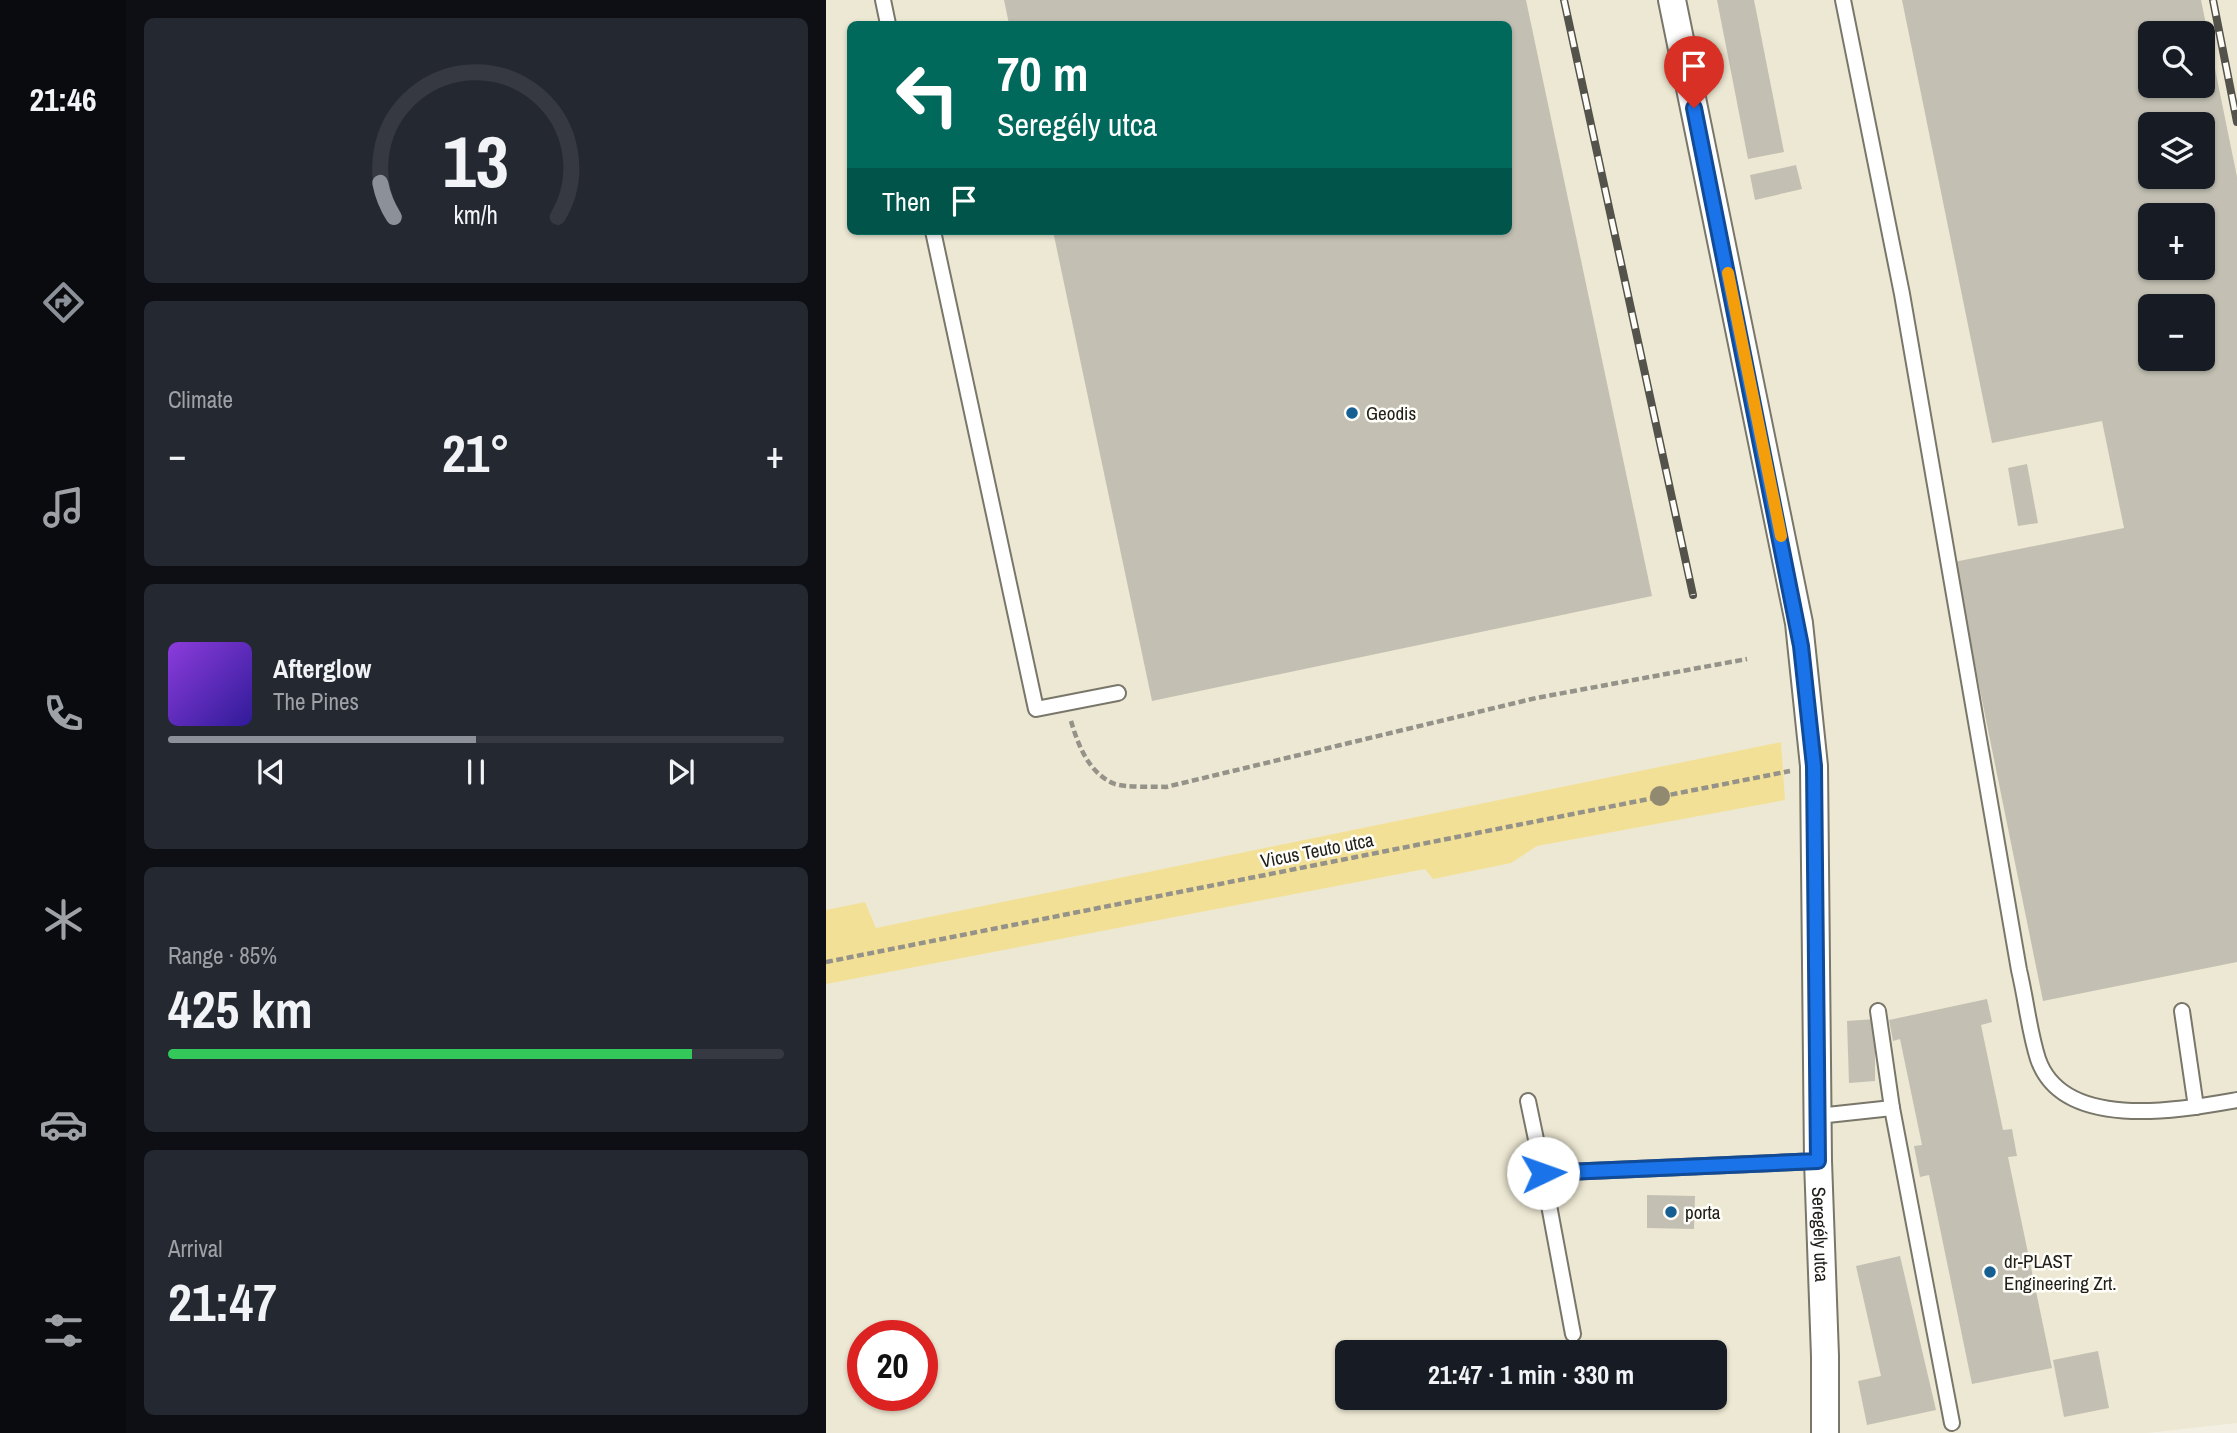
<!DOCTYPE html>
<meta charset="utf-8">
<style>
body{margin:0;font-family:"Archivo Narrow",sans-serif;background:#242831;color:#f1f3f6;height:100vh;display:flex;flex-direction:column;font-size:26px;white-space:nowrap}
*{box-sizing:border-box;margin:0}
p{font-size:23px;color:#9ea1a6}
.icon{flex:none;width:38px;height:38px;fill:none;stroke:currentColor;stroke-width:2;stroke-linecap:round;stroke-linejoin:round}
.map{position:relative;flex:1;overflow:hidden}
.panel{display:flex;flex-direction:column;gap:18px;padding:18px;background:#0d0f14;width:700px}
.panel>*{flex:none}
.hud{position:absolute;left:21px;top:21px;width:665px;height:214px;border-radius:10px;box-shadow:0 2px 5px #0004;background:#00695c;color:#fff;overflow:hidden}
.controls{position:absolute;left:1312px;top:21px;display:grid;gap:14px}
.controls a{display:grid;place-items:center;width:77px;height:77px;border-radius:10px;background:#171b24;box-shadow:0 2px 5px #0004;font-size:35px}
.speed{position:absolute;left:21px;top:1320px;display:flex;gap:14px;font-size:35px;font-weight:700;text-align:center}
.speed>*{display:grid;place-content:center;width:91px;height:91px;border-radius:50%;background:#171b24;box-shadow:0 2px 5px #0004;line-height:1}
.speed .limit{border:10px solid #d22;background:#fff;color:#111}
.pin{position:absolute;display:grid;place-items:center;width:60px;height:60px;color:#fff;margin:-72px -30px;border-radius:50% 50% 50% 0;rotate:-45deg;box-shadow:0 0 7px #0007}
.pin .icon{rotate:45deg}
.me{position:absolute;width:77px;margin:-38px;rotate:87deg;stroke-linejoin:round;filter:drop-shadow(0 0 5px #0008)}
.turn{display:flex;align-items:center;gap:24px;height:147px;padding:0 35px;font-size:32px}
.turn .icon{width:91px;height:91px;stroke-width:2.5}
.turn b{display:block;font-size:49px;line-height:60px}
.then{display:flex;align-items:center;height:66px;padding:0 35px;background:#0003;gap:14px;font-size:26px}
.big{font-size:52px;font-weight:700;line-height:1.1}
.panel .card{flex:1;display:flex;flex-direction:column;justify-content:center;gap:10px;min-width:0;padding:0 24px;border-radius:10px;background:#242831}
.panel .dial{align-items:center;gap:0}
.dial svg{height:182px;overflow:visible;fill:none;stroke:#363941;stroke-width:7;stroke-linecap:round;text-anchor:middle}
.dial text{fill:#f1f3f6;stroke:none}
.song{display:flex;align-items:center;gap:21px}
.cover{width:84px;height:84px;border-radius:10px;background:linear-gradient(135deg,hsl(270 70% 55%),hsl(250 70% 35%))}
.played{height:7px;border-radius:4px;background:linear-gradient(90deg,#8c9099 50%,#363941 50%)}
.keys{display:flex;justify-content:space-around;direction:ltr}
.heat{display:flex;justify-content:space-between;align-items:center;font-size:38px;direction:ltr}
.charge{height:10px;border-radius:5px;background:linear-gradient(90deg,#34c759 85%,#363941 0)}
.trip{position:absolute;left:509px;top:1340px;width:392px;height:70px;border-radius:10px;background:#171b24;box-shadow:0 2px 5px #0004;font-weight:700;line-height:70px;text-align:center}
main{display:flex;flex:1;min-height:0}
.tab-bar{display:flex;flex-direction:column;width:126px;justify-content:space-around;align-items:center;background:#090b0e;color:#9ea1a6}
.tab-bar .icon{width:49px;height:49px}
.tab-bar .selected{color:#8c9099}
.tab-bar b{font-size:32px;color:#f1f3f6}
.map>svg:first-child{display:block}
</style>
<main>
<nav class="tab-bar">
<b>21:46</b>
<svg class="icon selected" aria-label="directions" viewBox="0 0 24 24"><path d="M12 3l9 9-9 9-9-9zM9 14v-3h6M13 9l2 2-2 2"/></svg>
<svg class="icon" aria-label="music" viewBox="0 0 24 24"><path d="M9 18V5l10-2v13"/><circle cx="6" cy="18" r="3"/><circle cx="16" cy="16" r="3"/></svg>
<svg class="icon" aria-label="phone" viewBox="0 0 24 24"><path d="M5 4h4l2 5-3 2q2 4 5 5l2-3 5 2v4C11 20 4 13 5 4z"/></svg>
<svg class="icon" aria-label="climate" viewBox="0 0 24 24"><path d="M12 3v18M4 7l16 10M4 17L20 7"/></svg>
<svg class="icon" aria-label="car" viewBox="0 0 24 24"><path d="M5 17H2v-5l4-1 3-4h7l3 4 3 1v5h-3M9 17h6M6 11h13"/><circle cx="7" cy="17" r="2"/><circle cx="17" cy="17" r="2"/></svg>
<svg class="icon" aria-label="filters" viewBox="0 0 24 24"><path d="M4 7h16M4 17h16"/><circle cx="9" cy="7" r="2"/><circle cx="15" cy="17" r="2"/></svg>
</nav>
<section class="panel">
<div class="card dial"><svg viewBox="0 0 100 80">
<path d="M14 69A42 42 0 1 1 86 69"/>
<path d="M14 69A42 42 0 0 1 8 54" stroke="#8c9099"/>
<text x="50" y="56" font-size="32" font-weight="700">13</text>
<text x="50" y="72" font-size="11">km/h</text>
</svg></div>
<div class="card"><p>Climate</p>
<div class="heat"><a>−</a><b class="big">21°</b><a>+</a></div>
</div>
<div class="card">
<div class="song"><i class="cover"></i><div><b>Afterglow</b><p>The Pines</p></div></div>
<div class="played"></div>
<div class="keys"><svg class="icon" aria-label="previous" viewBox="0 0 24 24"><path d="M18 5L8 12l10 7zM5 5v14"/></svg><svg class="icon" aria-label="pause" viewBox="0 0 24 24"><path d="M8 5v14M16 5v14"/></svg><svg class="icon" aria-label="next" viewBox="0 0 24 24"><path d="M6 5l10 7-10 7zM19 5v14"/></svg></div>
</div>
<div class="card"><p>Range · 85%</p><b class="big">425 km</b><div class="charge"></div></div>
<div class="card"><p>Arrival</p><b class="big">21:47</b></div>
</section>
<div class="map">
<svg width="1411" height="1433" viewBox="0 0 1411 1433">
<rect width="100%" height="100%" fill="#f3f0e3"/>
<path fill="#ede8d3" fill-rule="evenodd" d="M0 0H1411V1423L1321 1433H0ZM24 24H682V231H24ZM1325 33H1377V86H1325ZM1325 124H1377V177H1325ZM1325 215H1377V268H1325ZM1325 306H1377V359H1325ZM37 1335H96V1395H37ZM522 1353H889V1398H522Z"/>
<path fill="#f3e097" d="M955 742 959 800 711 846 685 863 607 879 599 869 0 984V910L39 902 50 928Z"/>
<g fill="#c3c0b3" fill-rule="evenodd">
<path d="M178 0H700L826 596 326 701 227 231H682V24H183Z"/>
<path d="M891 0H928L958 152 922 159Z"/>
<path d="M1076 0H1375L1411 177V962L1217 1001 1128 562 1298 528 1276 421 1166 443ZM1325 33H1377V86H1325ZM1325 124H1377V177H1325ZM1325 215H1377V268H1325ZM1325 306H1377V359H1325Z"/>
<path d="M970 165 976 189 929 200 924 175Z"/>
<path d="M1201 464 1212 523 1192 526 1182 468Z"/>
<path d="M1161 999 1166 1022 1155 1025 1177 1130 1186 1129 1191 1156 1182 1157 1226 1368 1146 1384 1103 1175 1094 1177 1088 1146 1096 1145 1074 1039 1067 1041 1063 1020Z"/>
<path d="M1049 1019V1081L1023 1083 1021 1021Z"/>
<path d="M821 1195 869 1196 868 1229 821 1228Z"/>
<path d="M1074 1256 1110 1410 1041 1425 1032 1381 1055 1376 1030 1266Z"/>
<path d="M1272 1351 1283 1408 1238 1417 1227 1360Z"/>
</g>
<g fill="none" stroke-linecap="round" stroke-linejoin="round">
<g stroke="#79766a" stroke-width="18">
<g id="lane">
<path d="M57 0 62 24"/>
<path d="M1017 0 1076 294 1193 970C1200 999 1203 1031 1212 1059 1237 1132 1354 1110 1411 1100"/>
<path d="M107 231 210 709 292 693"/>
<path d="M1052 1011 1066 1108 1126 1423"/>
<path d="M1356 1011 1370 1107"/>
<path d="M702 1101 717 1173 992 1161"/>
<path d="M992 1116 1066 1108"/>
<path d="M717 1173 747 1334"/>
</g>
</g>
<g stroke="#79766a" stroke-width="30">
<g id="street">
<path id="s1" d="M846 0 973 623 988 766 992 1161 999 1356V1433"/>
</g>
</g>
<g stroke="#959389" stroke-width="4.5" stroke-dasharray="7 3.5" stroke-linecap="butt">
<path d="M245 721C252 745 263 774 289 784 301 788 326 786 340 787L710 698 921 659"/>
<path d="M0 962 964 771"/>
</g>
<use href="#lane" stroke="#fff" stroke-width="14"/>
<use href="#street" stroke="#fff" stroke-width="26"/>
<g stroke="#53524b" stroke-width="8">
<g id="rail">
<path d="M738 0 867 595"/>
<path d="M1387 0 1411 122"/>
</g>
</g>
<use href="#rail" stroke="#fffdf8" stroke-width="5" stroke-dasharray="16" stroke-linecap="butt"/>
</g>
<circle fill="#918a71" cx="834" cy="796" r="10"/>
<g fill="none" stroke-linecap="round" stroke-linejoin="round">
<g stroke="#114b97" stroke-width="18">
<path id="route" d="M717 1173 992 1161 988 766 975 646 868 108"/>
</g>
<use href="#route" stroke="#1a73e8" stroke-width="12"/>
<path stroke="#f59e0b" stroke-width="12" d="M902 273 955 536"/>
</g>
<g fill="#165f92" stroke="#fffdf8" stroke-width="2.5">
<circle cx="526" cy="413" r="7"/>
<circle cx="845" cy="1212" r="7"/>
<circle cx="1164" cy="1272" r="7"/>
</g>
<g text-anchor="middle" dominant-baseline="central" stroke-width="5" stroke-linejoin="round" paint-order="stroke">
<g font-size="19" fill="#21201b" stroke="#fffdf8" text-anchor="start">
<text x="540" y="413">Geodis</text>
<text x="859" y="1212">porta</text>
<text x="1178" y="1261">dr-PLAST<tspan x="1178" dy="22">Engineering Zrt.</tspan></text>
</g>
<g font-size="19" fill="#21201b" stroke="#fffdf8">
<text transform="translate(491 850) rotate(-11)">Vicus Teuto utca</text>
<text stroke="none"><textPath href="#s1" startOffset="1248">Seregély utca</textPath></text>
</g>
</g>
</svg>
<div class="controls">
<a><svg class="icon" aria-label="search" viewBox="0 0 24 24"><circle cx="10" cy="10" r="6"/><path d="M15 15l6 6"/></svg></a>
<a><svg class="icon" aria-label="layers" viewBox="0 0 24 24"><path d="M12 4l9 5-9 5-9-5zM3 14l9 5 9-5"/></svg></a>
<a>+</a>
<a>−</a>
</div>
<div class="speed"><div class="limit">20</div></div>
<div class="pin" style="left:868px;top:108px;background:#d93025"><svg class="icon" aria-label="arrive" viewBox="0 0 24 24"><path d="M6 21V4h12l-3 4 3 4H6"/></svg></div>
<svg class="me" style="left:717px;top:1173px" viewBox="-20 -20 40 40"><circle r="19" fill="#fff"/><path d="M0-13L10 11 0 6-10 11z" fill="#1a73e8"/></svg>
<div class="trip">21:47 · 1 min · 330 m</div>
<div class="hud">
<div class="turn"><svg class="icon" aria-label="left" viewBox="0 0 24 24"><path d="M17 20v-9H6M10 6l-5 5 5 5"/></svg><div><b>70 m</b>Seregély utca</div></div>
<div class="then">Then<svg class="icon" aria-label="arrive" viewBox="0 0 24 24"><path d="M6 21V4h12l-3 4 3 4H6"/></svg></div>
</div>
</div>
</main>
